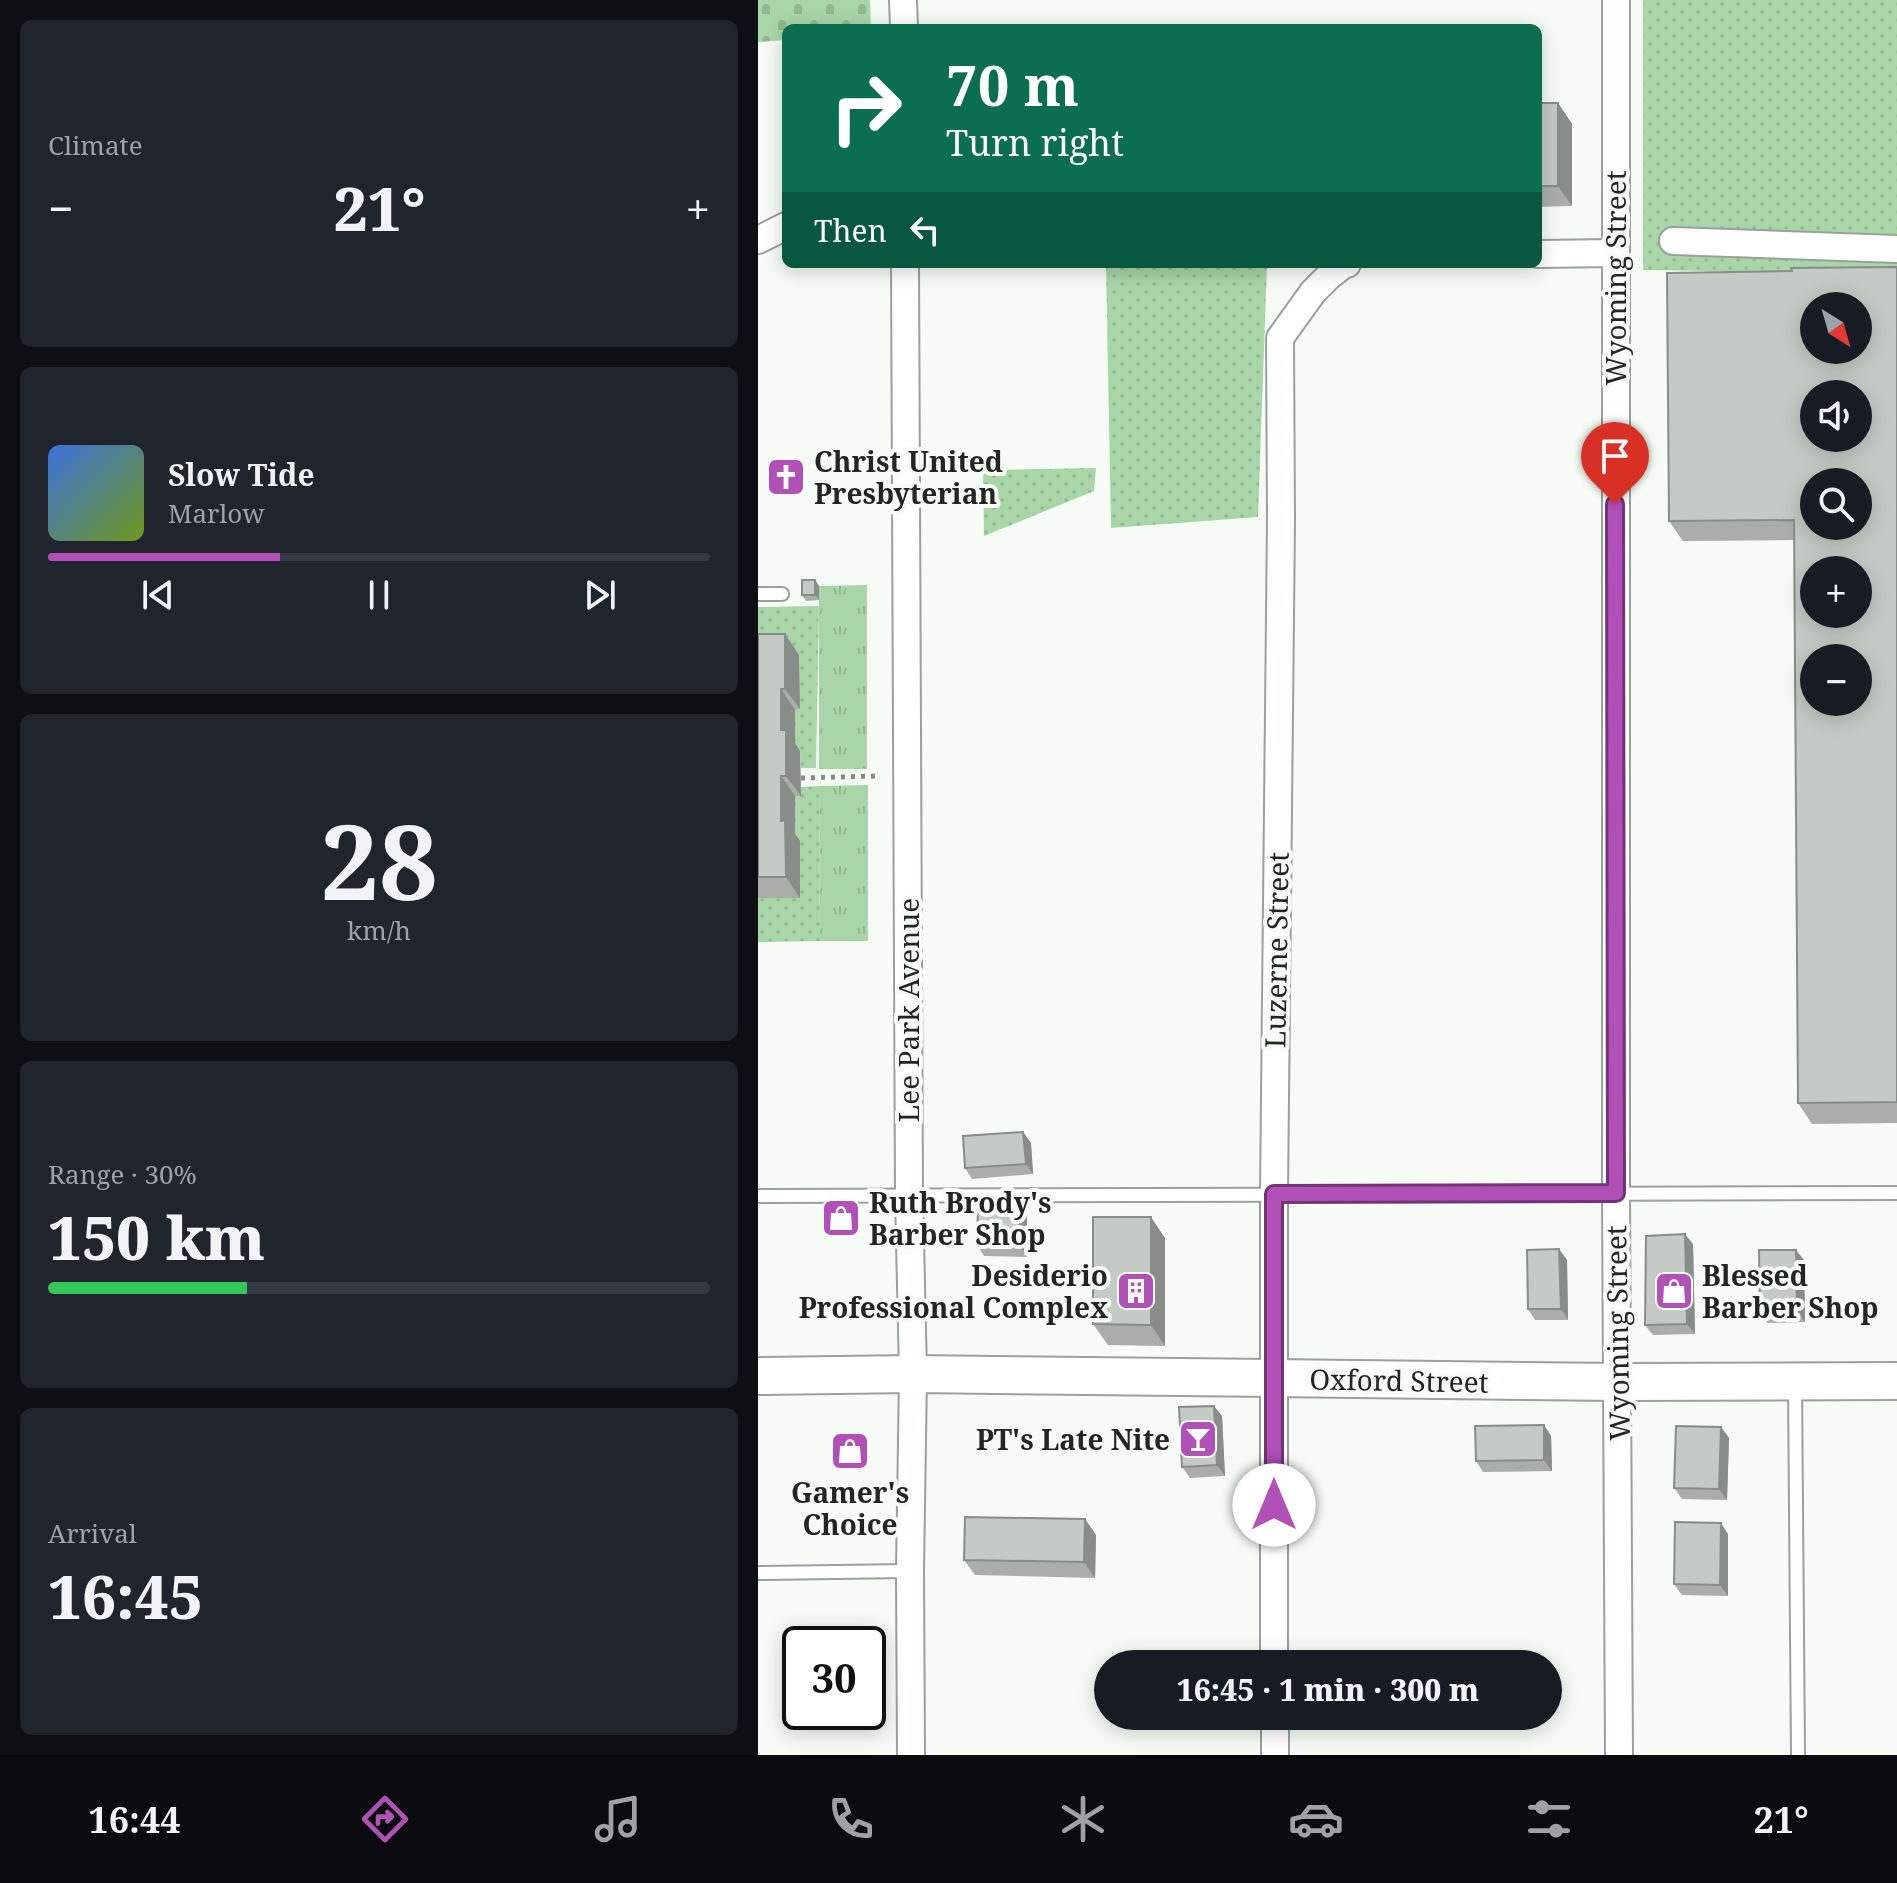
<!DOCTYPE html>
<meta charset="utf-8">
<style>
body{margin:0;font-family:"Noto Serif",serif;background:#20242c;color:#f1f3f6;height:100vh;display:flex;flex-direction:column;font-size:30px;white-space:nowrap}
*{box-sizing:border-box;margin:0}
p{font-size:26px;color:#9ea1a6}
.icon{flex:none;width:44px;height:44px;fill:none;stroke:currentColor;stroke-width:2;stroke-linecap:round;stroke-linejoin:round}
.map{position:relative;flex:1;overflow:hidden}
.side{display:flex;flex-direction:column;gap:20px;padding:20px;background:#0d0f14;width:758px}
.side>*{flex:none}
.hud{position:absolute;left:24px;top:24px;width:760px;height:244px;border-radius:12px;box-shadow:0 4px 20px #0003;background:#0b6e4f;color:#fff;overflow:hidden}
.needle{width:52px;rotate:143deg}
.tools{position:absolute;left:1042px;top:292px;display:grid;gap:16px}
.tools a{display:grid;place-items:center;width:72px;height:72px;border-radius:50%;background:#171b24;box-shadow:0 4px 20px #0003;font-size:40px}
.speed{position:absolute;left:24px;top:1626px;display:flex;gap:16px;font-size:40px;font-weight:700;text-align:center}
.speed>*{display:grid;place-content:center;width:104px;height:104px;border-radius:50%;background:#171b24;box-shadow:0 4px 20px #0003;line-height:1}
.speed .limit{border:4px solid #111;border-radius:12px;background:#fff;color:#111}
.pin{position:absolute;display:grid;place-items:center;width:68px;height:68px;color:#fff;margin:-82px -34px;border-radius:50% 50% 50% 0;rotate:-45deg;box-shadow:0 0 8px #0007}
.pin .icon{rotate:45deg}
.me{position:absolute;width:88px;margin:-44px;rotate:0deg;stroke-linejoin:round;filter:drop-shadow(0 0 6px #0008)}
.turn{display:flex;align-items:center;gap:28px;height:168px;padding:0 32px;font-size:36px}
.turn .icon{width:104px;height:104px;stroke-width:2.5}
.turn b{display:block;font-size:56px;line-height:68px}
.then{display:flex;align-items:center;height:76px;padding:0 32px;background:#0003;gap:16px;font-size:30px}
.big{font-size:60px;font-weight:800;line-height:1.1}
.side .widget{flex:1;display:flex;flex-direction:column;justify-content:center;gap:12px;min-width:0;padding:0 28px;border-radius:12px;background:#20242c}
.side .dial{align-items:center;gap:0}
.dial b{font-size:104px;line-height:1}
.song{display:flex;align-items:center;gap:24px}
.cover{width:96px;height:96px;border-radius:12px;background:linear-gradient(135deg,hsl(220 70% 55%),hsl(80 70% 35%))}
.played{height:8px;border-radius:4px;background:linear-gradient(90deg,#b150b7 35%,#363941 35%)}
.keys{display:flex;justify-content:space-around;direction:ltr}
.heat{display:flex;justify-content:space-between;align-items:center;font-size:44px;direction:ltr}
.charge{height:12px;border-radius:6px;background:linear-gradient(90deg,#34c759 30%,#363941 0)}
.trip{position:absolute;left:336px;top:1650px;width:468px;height:80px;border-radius:40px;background:#171b24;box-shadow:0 4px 20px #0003;font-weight:800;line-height:80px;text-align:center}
.tab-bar{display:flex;height:128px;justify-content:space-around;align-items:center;background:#090b0e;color:#9ea1a6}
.tab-bar .icon{width:56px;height:56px}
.tab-bar .on{color:#b150b7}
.tab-bar b{font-size:36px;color:#f1f3f6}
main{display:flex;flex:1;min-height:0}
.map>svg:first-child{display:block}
</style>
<main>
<section class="side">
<div class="widget"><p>Climate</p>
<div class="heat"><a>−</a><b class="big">21°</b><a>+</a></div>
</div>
<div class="widget">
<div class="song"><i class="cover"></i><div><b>Slow Tide</b><p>Marlow</p></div></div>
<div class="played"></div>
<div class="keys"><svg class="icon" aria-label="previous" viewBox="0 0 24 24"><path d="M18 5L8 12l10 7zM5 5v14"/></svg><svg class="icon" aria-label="pause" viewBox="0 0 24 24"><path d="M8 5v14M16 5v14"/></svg><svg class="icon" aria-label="next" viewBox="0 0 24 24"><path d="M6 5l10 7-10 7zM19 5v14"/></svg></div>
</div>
<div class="widget dial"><b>28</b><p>km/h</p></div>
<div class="widget"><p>Range · 30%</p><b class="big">150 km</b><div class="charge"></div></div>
<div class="widget"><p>Arrival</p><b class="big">16:45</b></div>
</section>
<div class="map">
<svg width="1139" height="1755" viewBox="0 0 1139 1755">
<defs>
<pattern id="grass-tufts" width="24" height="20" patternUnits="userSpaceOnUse" patternTransform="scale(2)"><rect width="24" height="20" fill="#a9d6a9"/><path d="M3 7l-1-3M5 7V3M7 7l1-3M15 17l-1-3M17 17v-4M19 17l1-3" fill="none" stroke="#91b891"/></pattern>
<pattern id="cemetery-stones" width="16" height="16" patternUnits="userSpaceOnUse" patternTransform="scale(2)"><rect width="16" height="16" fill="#a9d6a9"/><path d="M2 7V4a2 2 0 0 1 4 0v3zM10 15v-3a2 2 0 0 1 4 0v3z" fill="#91b891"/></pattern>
<pattern id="park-dots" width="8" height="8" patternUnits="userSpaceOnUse" patternTransform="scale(2)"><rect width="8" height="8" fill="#a9d6a9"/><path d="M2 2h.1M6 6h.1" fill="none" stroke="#91b891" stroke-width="1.8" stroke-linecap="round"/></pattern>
</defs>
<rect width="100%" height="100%" fill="#f6fcf5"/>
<g fill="url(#grass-tufts)">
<path d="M109 585V769H61V586Z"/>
<path d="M110 785V941H62L61 786Z"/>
</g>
<path fill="url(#cemetery-stones)" d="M0 0H112L113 28H28V40L0 42Z"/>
<g fill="url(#park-dots)">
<path d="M885 0H1139V274L885 270Z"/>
<path d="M348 264H509L500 517 353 528Z"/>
<path d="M338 468 336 491 226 536 225 470Z"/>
<path d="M61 606 58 768H43L42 751H37V710L42 709 41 655H0V607Z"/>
<path d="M61 786 62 941 0 942V898L42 897V841H37V796H43V787Z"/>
</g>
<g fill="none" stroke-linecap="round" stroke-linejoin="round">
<g stroke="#9aa09a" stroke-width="16">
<g id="lane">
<path d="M0 594H24"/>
<path d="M0 1196 1139 1193"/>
<path d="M1037 1385 1040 1755"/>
<path d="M0 1573 152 1571"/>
</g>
</g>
<g stroke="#9aa09a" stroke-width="30">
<g id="street">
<path d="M145 0 146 28"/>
<path d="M858 0V1193L861 1755"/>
<path d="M0 240 28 226"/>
<path d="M915 241 1139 249"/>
<path d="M780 254 857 253"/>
<path d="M147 264 151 1195 155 1374 152 1571 153 1755"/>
<path d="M516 1664V1194L523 520 522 338 555 292 570 277 585 265 589 264"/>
<path d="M517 1716V1755"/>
</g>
</g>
<g stroke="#9aa09a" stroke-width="40">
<path id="secondary" d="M0 1376 155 1374 860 1382 1139 1381"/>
</g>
<path stroke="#868a86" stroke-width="5" stroke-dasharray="4 6" stroke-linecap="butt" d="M43 778 119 776"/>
<use href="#lane" stroke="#fff" stroke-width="12"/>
<use href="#street" stroke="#fff" stroke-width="26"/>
<use href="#secondary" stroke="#fff" stroke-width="36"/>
</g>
<g fill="#a9aea9">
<path d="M780 103H800L814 124V206L780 207Z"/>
<path d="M1139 267V1123L1054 1124 1040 1103 1036 540 925 541 911 521 1034 271Z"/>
<path d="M57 580 61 586V600L48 601 44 595Z"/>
<path d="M0 634H27L41 655 42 709 37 710V743L42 751 43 796H37V834L42 841V898H0Z"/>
<path d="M265 1132 273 1143 275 1174 214 1179 207 1168Z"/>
<path d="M269 1215V1257L226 1256 219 1245Z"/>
<path d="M407 1238V1346L350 1345 335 1324Z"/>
<path d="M935 1244 937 1334 895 1335 887 1325Z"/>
<path d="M801 1249 809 1260 810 1320H777L770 1309Z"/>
<path d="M1046 1260 1047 1322 1009 1323 1002 1312Z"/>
<path d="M464 1416 467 1476 432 1478 424 1467Z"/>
<path d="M786 1425 793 1436 794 1471 725 1472 718 1461Z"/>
<path d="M963 1427 971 1438 969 1500 924 1499 916 1488Z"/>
<path d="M327 1519 338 1535 337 1578 217 1575 206 1560Z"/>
<path d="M970 1534V1596L924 1595 916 1584Z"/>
</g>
<g fill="#898d89">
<path d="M800 103 814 124V206L800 186Z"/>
<path d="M57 580 61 586V600L57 595Z"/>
<path d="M27 634 41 655 42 709 27 689Z"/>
<path d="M23 689 37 710V743L42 751 43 796 28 776 23 730Z"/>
<path d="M23 776 37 796V834L42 841V898L28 877 23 821Z"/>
<path d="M265 1132 273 1143 275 1174 268 1164Z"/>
<path d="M262 1204 269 1215V1257L261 1246Z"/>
<path d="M393 1217 407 1238V1346L393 1325Z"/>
<path d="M927 1234 935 1244 937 1334 929 1324Z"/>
<path d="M801 1249 809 1260 810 1320 803 1309Z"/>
<path d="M1038 1250 1046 1260 1047 1322 1039 1311Z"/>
<path d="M456 1406 464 1416 467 1476 459 1465Z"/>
<path d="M786 1425 793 1436 794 1471 786 1460Z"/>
<path d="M963 1427 971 1438 969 1500 961 1489Z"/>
<path d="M327 1519 338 1535 337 1578 326 1562Z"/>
<path d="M963 1523 970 1534V1596L962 1585Z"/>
</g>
<g fill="#c4cac4" stroke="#898d89" stroke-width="2" fill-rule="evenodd">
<rect x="780" y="103" width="20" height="83"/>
<path d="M1139 267V1102L1040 1103 1036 520 911 521 909 273 1034 271 1033 268ZM1056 306H1100V350H1056ZM1056 394H1100V438H1056ZM1056 482H1100V526H1056ZM1056 570H1100V614H1056ZM1056 658H1100V702H1056Z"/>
<rect x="44" y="580" width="13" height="15"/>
<path d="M0 634H27V689H23V730H28V776H23V821L27 820 28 877H0Z"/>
<path d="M265 1132 268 1164 207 1168 205 1136Z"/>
<path d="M220 1204H262L261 1246 219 1245Z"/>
<path d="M335 1217H393V1325L335 1324Z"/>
<path d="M927 1234 929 1324 887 1325 888 1236Z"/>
<path d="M801 1249 803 1309H770L769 1250Z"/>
<path d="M1001 1250H1038L1039 1311 1002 1312Z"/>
<path d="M456 1406 459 1465 424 1467 421 1407Z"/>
<path d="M786 1425V1460L718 1461 717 1426Z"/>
<path d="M918 1426 963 1427 961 1489 916 1488Z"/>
<path d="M207 1517 327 1519 326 1562 206 1560Z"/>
<path d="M917 1522 963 1523 962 1585 916 1584Z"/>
</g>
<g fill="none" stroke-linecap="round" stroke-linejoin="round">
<g stroke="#733477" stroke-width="20">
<path id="route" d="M516 1505V1194L858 1193 857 504"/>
</g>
<use href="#route" stroke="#b150b7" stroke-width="14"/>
</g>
<defs>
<g id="church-square" transform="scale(2)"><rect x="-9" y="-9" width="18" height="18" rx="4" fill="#b150b7" stroke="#f6fcf5"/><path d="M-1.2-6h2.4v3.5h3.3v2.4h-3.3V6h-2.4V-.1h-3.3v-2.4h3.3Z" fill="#fff"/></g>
<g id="shop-square" transform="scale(2)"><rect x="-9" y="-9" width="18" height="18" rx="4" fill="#b150b7" stroke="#f6fcf5"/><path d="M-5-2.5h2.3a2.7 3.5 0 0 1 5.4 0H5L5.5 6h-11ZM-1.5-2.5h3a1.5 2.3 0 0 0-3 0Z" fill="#fff"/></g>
<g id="building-square" transform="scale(2)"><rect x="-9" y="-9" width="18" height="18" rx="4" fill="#b150b7" stroke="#f6fcf5"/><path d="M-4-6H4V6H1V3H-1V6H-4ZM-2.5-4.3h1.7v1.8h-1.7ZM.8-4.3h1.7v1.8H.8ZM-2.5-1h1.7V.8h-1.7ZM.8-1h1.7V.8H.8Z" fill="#fff"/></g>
<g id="bar-square" transform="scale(2)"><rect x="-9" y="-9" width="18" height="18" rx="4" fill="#b150b7" stroke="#f6fcf5"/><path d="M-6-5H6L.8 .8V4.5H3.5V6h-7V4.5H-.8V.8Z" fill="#fff"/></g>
</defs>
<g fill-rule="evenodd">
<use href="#church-square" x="28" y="477"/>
<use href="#shop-square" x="83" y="1218"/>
<use href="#building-square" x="378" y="1291"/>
<use href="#shop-square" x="916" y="1291"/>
<use href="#bar-square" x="440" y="1439"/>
<use href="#shop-square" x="92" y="1451"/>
</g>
<g text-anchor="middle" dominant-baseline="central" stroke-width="8" stroke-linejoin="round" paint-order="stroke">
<g font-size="28" fill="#232523" stroke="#f6fcf5">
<text transform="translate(857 278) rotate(-90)">Wyoming Street</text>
<text transform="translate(518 950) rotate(-89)">Luzerne Street</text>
<text transform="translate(150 1010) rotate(-90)">Lee Park Avenue</text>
<text transform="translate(859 1333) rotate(-91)">Wyoming Street</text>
<text transform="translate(641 1380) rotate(1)">Oxford Street</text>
</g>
<g font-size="28" font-weight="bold" fill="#232523" stroke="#f6fcf5" text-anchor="start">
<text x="56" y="461">Christ United<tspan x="56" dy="32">Presbyterian</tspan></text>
<text x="111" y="1202">Ruth Brody's<tspan x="111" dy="32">Barber Shop</tspan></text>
<text x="350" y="1275" text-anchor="end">Desiderio<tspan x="350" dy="32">Professional Complex</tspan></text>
<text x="944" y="1275">Blessed<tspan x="944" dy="32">Barber Shop</tspan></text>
<text x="412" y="1439" text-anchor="end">PT's Late Nite</text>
<text x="92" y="1492" text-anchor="middle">Gamer's<tspan x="92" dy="32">Choice</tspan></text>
</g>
</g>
</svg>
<div class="tools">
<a><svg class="needle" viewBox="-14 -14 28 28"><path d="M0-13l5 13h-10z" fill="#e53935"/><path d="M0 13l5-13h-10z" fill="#9ea1a6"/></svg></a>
<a><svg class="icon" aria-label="sound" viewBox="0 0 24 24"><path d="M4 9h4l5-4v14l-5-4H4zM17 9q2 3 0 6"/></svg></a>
<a><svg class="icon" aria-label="search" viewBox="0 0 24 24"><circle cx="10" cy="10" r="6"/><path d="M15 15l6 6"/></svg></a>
<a>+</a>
<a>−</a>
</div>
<div class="speed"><div class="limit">30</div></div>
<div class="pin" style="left:857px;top:504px;background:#d93025"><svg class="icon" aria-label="arrive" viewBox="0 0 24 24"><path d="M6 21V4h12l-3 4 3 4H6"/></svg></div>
<svg class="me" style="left:516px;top:1505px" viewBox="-20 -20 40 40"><circle r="19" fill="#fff"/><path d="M0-13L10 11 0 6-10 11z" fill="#b150b7"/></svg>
<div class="trip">16:45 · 1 min · 300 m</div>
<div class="hud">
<div class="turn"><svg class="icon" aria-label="right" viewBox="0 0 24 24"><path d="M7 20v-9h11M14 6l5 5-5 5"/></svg><div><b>70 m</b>Turn right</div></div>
<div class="then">Then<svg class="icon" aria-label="left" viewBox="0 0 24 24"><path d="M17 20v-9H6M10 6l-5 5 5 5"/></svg></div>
</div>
</div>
</main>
<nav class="tab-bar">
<b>16:44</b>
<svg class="icon on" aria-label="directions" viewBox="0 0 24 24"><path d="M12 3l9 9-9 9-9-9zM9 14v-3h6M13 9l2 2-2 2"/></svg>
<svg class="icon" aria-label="music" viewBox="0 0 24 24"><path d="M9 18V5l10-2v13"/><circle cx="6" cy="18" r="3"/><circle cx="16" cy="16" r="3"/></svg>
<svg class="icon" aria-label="phone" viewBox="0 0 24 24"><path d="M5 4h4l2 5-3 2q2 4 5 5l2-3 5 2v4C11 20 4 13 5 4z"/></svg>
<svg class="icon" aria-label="climate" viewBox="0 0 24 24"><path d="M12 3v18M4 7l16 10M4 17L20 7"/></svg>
<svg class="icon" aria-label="car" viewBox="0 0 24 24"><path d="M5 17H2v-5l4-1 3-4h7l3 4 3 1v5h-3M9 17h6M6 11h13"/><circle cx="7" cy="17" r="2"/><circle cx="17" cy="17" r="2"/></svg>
<svg class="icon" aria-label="filters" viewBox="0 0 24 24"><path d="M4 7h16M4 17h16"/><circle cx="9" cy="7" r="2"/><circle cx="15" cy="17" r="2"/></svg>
<b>21°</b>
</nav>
